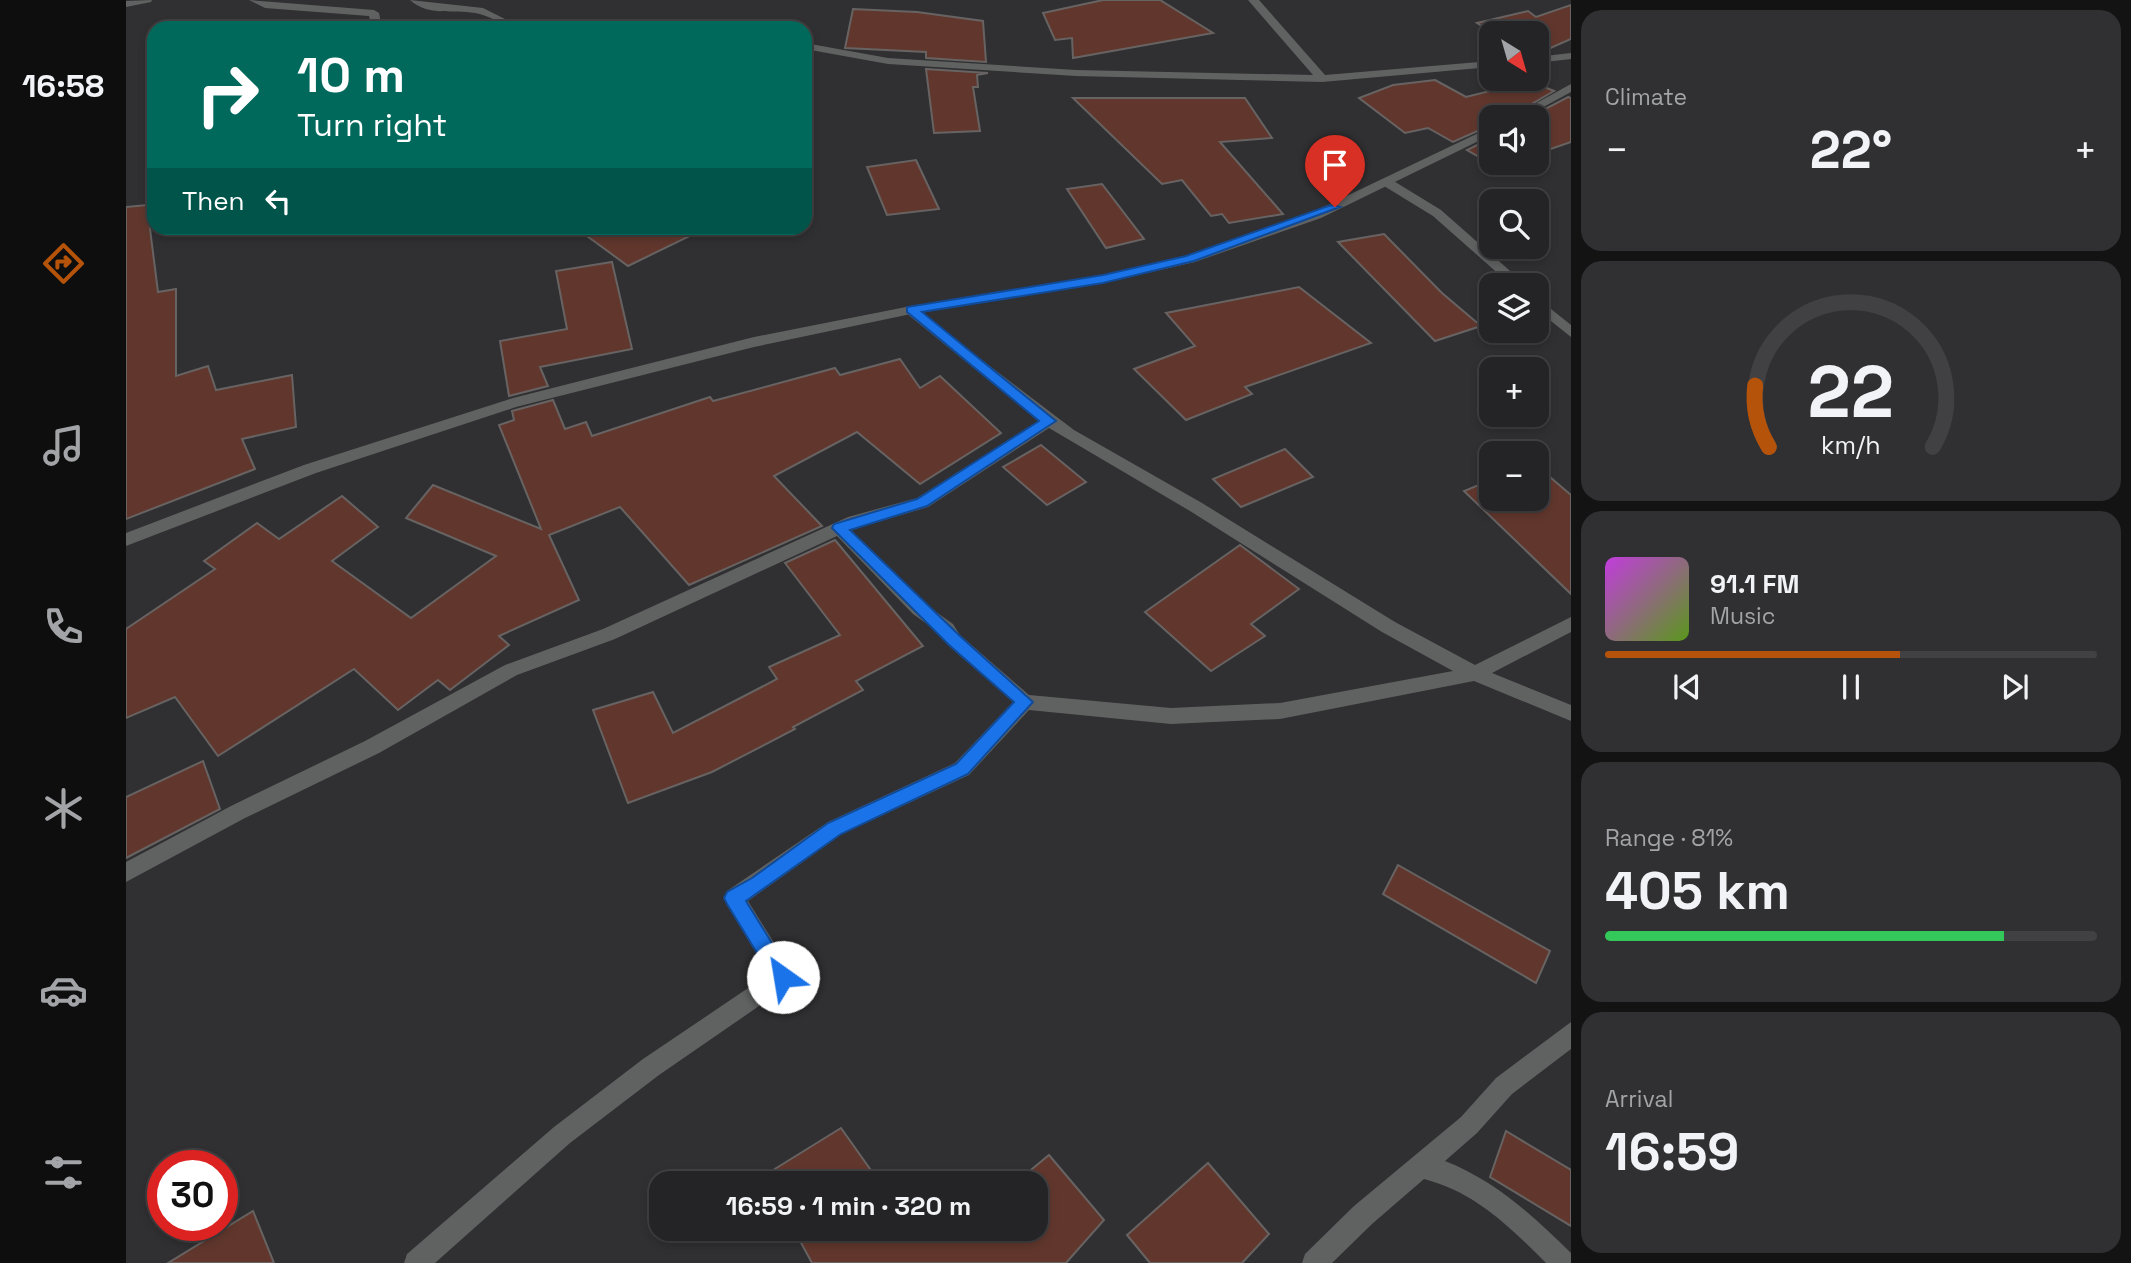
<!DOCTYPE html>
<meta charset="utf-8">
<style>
body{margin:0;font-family:"Space Grotesk",sans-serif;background:#302f32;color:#f1f3f6;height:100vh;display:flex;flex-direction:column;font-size:26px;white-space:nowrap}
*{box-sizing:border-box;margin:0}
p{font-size:23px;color:#a3a4a7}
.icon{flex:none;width:38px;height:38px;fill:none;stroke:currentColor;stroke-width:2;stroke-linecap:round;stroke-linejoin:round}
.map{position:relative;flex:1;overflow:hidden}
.details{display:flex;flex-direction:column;gap:10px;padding:10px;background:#141314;width:560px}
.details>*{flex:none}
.top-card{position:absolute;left:21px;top:21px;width:665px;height:214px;border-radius:21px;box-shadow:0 4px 10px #0003,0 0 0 2px #414042;background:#00695c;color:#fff;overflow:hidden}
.needle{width:46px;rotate:143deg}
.buttons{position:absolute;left:1353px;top:21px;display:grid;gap:14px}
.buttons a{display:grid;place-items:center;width:70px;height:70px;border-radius:14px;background:#242325;box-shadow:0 4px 10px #0003,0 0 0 2px #414042;font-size:35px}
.speed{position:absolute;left:21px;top:1150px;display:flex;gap:14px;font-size:35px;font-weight:700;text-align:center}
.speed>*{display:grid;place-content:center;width:91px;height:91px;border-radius:50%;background:#242325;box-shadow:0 4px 10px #0003,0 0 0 2px #414042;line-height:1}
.speed .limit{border:10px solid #d22;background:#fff;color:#111}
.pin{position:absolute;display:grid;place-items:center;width:60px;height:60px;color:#fff;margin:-72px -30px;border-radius:50% 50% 50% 0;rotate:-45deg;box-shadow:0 0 7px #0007}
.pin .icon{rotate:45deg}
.me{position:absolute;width:77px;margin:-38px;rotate:328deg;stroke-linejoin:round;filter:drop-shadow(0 0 5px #0008)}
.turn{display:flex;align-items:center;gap:24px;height:147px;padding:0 35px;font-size:32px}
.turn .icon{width:91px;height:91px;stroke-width:2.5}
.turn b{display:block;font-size:49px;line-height:60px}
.then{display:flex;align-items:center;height:66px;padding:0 35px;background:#0003;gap:14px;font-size:26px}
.big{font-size:52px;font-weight:800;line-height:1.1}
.details .card{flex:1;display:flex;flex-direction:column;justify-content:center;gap:10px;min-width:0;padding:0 24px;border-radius:21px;background:#302f32}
.details .dial{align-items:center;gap:0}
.dial svg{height:182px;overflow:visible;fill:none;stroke:#414042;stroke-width:7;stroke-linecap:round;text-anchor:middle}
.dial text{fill:#f1f3f6;stroke:none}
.song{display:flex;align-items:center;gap:21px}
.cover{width:84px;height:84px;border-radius:10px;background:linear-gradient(135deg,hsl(290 70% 55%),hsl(90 70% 35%))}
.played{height:7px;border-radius:4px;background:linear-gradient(90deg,#b45309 60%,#414042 60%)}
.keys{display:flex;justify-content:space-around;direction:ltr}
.heat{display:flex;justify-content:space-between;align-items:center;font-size:38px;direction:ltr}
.charge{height:10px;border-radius:5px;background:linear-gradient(90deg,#34c759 81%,#414042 0)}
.trip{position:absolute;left:523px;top:1171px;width:399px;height:70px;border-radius:21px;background:#242325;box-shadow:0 4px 10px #0003,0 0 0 2px #414042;font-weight:800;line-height:70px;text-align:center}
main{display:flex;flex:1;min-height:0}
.tabs{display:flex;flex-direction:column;width:126px;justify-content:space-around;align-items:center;background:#0e0e0f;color:#a3a4a7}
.tabs .icon{width:49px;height:49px}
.tabs .selected{color:#b45309}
.tabs b{font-size:32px;color:#f1f3f6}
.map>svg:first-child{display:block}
</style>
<main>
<nav class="tabs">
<b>16:58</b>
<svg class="icon selected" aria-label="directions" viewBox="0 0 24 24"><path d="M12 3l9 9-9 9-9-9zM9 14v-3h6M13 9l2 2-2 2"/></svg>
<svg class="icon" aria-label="music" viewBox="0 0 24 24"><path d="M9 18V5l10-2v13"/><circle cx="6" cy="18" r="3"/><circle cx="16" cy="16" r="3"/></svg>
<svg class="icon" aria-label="phone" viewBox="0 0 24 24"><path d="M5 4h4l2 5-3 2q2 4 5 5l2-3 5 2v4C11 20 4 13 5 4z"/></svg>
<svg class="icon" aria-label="climate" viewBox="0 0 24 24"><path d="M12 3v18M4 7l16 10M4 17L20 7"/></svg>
<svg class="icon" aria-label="car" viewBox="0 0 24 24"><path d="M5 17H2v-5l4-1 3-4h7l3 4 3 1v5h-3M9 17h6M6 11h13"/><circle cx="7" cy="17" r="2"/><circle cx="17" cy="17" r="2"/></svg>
<svg class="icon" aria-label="filters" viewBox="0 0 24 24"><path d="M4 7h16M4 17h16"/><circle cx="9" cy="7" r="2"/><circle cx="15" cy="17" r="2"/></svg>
</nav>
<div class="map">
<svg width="1445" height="1263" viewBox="0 0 1445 1263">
<rect width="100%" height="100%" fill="#302f31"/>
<g fill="#61372d" stroke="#676362" stroke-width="2">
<path d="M977 0H1034L1087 33 947 58 946 38 929 40 917 13Z"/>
<path d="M1445 5V39L1411 54 1410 33H1367L1351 23 1402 11 1410 17Z"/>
<path d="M727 9 791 12 857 21 860 62 800 58V52L719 48Z"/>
<path d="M800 69 862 73 851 75 852 87H847L854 131 808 133Z"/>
<path d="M1309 80 1340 97 1404 81 1428 91 1383 117H1365V125L1327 142 1302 128 1279 133 1233 98 1267 85Z"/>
<path d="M1442 97 1445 98V142L1410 154V117H1404Z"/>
<path d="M947 98H1119L1146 138 1094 142 1157 214 1103 223 1096 214 1085 216 1056 180 1036 184Z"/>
<path d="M1365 138V163H1387L1372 168 1341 150Z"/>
<path d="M790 160 813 209 761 215 741 167Z"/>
<path d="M976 184 1018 239 980 248 941 189Z"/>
<path d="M21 205 32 292 50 289V376L82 366 90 390 166 375 170 427 116 439 129 469 0 519V207Z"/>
<path d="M450 228H580L502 266Z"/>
<path d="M1258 234 1316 293 1355 326 1309 341 1212 242Z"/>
<path d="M486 262 506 349 414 367 422 386 383 396 374 341 441 329 430 271Z"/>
<path d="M1173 287 1245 343 1119 387 1126 394 1060 420 1008 369 1069 346 1040 313Z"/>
<path d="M774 359 794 388 814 376 875 433 794 484 731 432 648 476 696 526 563 585 494 507 423 535 453 600 373 636 383 645 324 690 312 680 272 710 228 669 92 756 49 697 0 718V629L89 569 78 561 131 523 153 539 216 496 252 527 206 561 285 618 370 556 280 518 307 485 415 529 373 425 388 420 386 411 427 400 439 429 460 422 466 436 584 397 587 401 709 368 714 375Z"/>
<path d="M915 445 960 482 921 505 877 467Z"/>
<path d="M1159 449 1187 477 1115 507 1087 479Z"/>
<path d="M1410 465 1445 495V594L1338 491 1365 480V499H1410Z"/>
<path d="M709 540 797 646 730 681 737 690 667 727 669 729 586 772 502 803 467 710 527 692 547 733 651 679 643 667 714 635 659 563Z"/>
<path d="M1114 545 1173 589 1125 624 1139 636 1085 671 1019 612Z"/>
<path d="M77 761 94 809 0 858V797Z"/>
<path d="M1272 865 1424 951 1410 983 1257 894Z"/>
<path d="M715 1128 754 1183H643L639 1175Z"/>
<path d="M1380 1131 1445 1170V1226L1364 1177Z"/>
<path d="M923 1155 978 1220 940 1263H686L667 1228H910V1183H889Z"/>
<path d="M1082 1163 1143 1234 1116 1263H1024L1001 1235Z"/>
<path d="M127 1211 148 1263H42Z"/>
</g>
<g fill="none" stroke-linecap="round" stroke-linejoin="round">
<g fill="#606262" fill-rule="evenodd">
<path d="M26 0 25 2 0 7V1Z"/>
<path d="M123 0 248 10 253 13 256 28H246L243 16 139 8Z"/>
<path d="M284 0 357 8 397 28C379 28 367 16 349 13 327 9 303 17 284 0Z"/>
<path d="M1122 0H1133L1199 75 1365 61V67L1196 82 950 76 762 64 679 49V43L762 58 950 70 1187 75Z"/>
<path d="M1445 53V59L1410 63V57Z"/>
<path d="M1258 180H1266L1315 210 1400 285H1385L1307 216 1258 186Z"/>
<path d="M1410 297 1445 325V337L1410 309Z"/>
<path d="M785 306 948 430 1076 503 1269 622 1349 665 1445 617V632L1366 673 1445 705V721L1348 681 1154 719 1045 724 903 710 843 775 716 834 622 901 665 970 668 977 665 984 533 1075 444 1143 309 1263H278L281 1254 428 1127 517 1059 643 974 601 905 598 898 601 891 702 822 829 763 887 702 822 645 815 634 787 614 711 536 489 639 391 675 253 753 119 818 0 882V862L105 806 239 741 379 665 477 629 722 517 791 498 913 421 780 313V307ZM923 428 1064 511 1256 632 1327 671 1154 703 1045 708 903 695 834 635 827 624 799 604 725 530 802 507Z"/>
<path d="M1445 1022V1049L1386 1094 1351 1133 1319 1161C1370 1181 1406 1215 1445 1253V1263H1420C1384 1227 1349 1192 1298 1179L1246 1224 1206 1263H1176L1179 1254 1228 1206 1335 1117 1370 1078Z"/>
</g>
<g fill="#606262" fill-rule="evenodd">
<path d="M1445 84V92L1399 117H1385Z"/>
<path d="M1365 127V135L1195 218 1069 262 977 283 785 314 628 347 390 407 190 473 0 546V533L178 465 387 398 628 337 785 306 977 275 1060 256 1187 212Z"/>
</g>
</g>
<path fill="#1a73e8" stroke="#114b97" stroke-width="2" d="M1205 205 1214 207 1068 261 977 283 796 312 930 421 801 506 724 530 834 636 907 702 842 774 715 834 620 901 667 977 664 984 657 987 650 984 601 904 598 898 601 892 626 878 702 823 830 764 888 702 823 645 706 528 708 524 791 499 913 421 781 312V307L977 275 1060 256Z"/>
</svg>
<div class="buttons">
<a><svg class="needle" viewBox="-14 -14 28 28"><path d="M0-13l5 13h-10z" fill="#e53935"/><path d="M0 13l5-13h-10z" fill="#a3a4a7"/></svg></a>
<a><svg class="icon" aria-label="sound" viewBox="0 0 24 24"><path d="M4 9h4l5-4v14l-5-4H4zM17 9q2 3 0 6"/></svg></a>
<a><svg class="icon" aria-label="search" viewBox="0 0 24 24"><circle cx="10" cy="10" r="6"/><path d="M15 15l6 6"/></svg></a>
<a><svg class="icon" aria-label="layers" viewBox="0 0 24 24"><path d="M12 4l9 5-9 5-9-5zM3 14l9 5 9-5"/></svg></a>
<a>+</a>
<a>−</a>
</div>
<div class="speed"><div class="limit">30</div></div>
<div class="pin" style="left:1209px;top:207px;background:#d93025"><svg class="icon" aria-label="arrive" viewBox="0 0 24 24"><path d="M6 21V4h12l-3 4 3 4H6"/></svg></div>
<svg class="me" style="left:657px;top:977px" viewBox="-20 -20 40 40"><circle r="19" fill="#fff"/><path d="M0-13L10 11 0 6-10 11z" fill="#1a73e8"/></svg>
<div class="trip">16:59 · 1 min · 320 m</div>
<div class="top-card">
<div class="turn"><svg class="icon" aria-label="right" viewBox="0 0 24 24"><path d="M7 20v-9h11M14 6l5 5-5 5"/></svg><div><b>10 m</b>Turn right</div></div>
<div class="then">Then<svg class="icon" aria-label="left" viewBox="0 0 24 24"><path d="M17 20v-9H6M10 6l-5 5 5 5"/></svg></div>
</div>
</div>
<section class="details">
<div class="card"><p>Climate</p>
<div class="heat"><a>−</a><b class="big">22°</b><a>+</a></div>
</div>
<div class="card dial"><svg viewBox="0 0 100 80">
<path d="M14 69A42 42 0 1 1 86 69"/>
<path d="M14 69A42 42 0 0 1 8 42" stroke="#b45309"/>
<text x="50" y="56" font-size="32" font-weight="700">22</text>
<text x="50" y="72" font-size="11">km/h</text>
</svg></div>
<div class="card">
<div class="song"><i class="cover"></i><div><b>91.1 FM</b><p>Music</p></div></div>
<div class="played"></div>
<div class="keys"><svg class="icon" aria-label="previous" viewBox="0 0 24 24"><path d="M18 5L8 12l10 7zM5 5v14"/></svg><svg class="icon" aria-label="pause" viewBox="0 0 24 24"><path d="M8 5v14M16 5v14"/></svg><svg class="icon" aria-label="next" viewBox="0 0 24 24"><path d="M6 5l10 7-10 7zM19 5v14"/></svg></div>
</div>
<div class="card"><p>Range · 81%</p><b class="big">405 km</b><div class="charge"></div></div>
<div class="card"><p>Arrival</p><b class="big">16:59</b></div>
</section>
</main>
